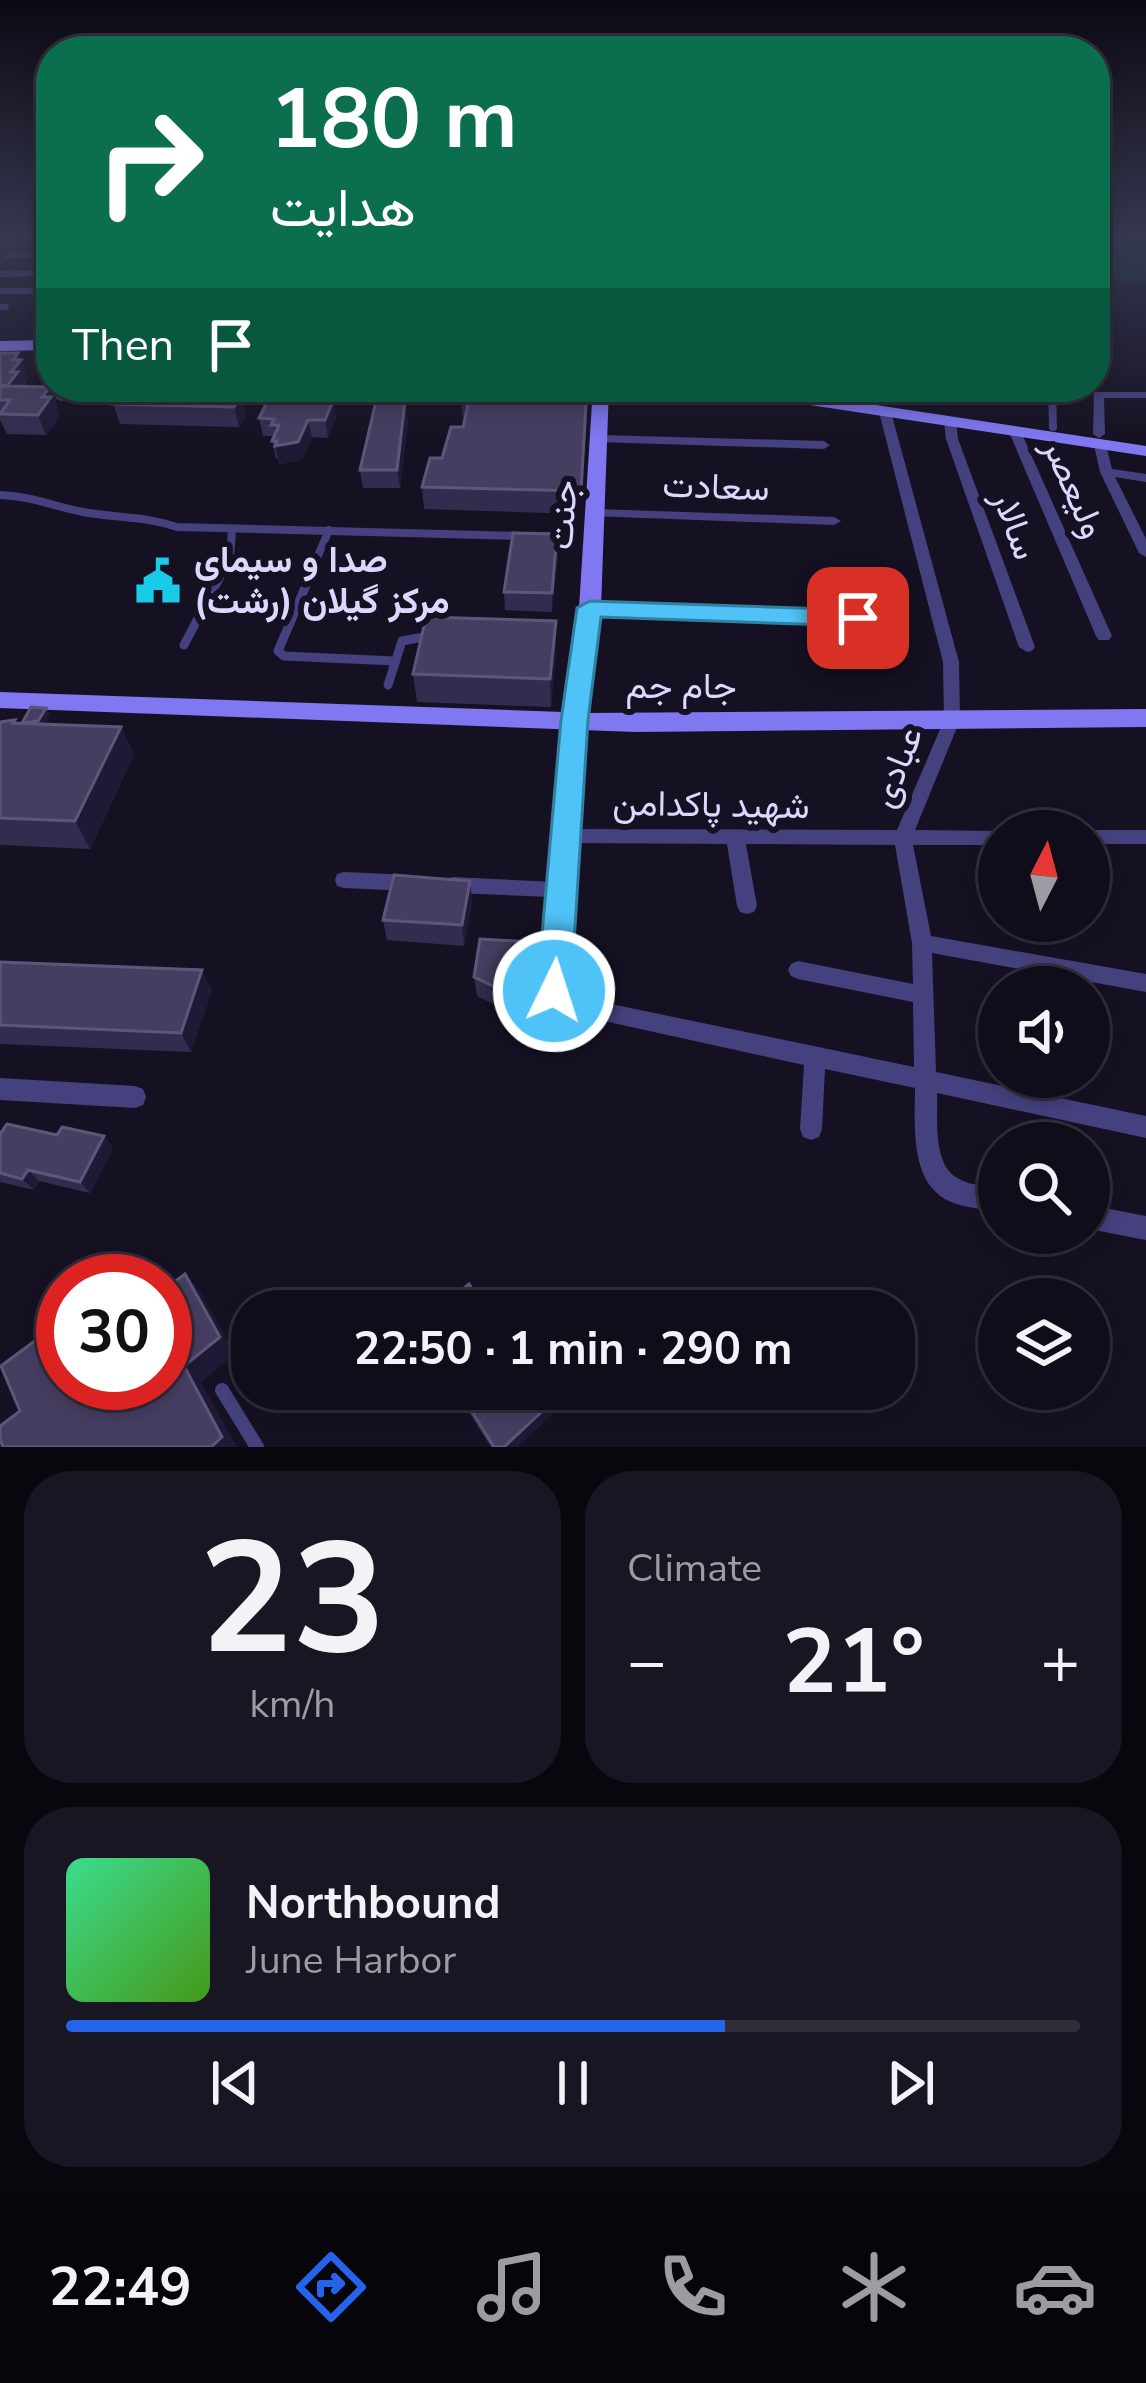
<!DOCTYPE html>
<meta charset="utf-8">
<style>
body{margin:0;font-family:"Nunito Sans",Vazirmatn,sans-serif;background:#191623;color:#f1f3f6;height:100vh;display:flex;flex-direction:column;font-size:45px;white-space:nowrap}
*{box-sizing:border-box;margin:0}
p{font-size:39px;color:#9c9ca2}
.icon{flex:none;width:66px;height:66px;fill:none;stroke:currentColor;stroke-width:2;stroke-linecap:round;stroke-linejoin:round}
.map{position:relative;height:1447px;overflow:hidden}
.side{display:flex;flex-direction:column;gap:24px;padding:24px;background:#09070e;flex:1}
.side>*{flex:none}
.hud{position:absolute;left:36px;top:36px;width:1074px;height:366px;border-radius:48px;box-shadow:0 6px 18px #0003,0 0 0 3px #302d39;background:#0b6e4f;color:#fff;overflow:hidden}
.needle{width:78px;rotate:6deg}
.tools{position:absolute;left:978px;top:810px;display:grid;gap:24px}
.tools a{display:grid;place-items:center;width:132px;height:132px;border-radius:50%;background:#100d1a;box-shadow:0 6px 18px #0003,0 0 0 3px #302d39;font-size:60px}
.speed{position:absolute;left:36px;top:1254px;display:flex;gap:24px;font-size:60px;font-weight:700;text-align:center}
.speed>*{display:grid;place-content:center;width:156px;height:156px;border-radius:50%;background:#100d1a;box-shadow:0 6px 18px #0003,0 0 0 3px #302d39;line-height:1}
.speed .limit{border:18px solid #d22;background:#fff;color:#111}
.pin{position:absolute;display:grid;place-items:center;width:102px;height:102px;color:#fff;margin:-51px;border-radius:24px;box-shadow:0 6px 18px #0006}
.me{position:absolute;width:132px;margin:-66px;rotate:4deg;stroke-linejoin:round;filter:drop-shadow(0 0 9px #0008)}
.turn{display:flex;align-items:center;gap:42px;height:252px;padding:0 36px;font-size:54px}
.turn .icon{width:156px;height:156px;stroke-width:2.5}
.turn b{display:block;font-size:84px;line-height:102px}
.then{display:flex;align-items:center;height:114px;padding:0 36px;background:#0003;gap:24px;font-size:45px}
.big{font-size:90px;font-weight:700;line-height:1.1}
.side .widget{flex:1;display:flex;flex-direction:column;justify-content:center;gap:18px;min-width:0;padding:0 42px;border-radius:48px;background:#191623}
.side .dial{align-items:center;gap:0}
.dial b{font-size:156px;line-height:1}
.song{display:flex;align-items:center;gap:36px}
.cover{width:144px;height:144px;border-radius:18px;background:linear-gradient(135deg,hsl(150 70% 55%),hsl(100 70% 35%))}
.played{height:12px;border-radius:6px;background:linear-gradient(90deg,#2563eb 65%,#302d39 65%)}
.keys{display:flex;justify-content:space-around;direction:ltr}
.heat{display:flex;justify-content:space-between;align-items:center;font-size:66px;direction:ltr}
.side .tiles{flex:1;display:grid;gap:24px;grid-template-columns:1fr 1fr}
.widget:last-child{grid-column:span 2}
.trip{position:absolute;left:231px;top:1290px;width:684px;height:120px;border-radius:48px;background:#100d1a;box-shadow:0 6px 18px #0003,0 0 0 3px #302d39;font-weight:700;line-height:120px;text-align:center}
.menu{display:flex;height:192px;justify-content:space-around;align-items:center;background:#06050a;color:#9c9ca2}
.menu .icon{width:84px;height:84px}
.menu .on{color:#2563eb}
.menu b{font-size:54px;color:#f1f3f6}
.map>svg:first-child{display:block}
</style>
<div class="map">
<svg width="1146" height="1447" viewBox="0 0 1146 1447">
<rect width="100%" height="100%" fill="#151123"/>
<path fill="#152d2d" d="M1095 239H1146V282L1112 280 1113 290 1095 289Z"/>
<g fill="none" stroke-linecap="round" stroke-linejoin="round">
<path stroke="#45417e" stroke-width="6" d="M0 307H6"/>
<g stroke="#45417e" stroke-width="8">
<path d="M1052 387 1053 427"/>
<path d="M0 495C37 497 51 506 83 512 116 518 145 516 177 527L523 536"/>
<path d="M223 572 230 558 232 530"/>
<path d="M311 572 329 530"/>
</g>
<g stroke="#45417e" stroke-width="9">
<path d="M313 569 278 651 284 656 395 661"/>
<path d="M184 645 224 569"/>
<path d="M388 685 402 641 434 635"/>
</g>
<path stroke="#45417e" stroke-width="14" d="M222 1390 257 1447"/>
<g fill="#45417e" fill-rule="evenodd">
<rect x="0" y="252" width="51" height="6"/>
<path d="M51 270V276L0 277V271Z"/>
<rect x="0" y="288" width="51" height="6"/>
<path d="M62 387H74L65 400 61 401 55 398Z"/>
<path d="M115 387H127L119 393 113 390Z"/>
<path d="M413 387H425L422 392H414Z"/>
<path d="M1094 392H1146V398H1104L1105 434 1099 438 1093 434Z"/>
<path d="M885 408 891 412 959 662 960 720 915 830 1000 831 999 845H913L931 936 1146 974V992L932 953 936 1072 1146 1116V1138L937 1093C938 1119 932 1166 959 1179 969 1185 987 1186 999 1188V1212C984 1209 966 1208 951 1202 909 1184 915 1126 915 1088L825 1069 822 1129 819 1137 811 1140 803 1137 800 1129 804 1065 554 1010 544 991 551 897 453 893 446 891 444 885 446 879 453 877 553 882 566 720 574 714 582 720 575 829 897 830 944 720 943 662 879 412ZM574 843 727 844 737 906 740 912 747 914 754 912 757 906 746 844 895 845 912 943 913 984 798 961 791 964 788 970 791 976 798 979 913 1002 914 1067 568 995 564 990Z"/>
<path d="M950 418 956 422 958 439 1035 647 1032 651 1027 652 1019 647 946 439 944 422Z"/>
<path d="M1015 428 1021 432 1112 636 1109 640H1099L1096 636 1009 432Z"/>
<path d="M601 435 824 441 830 445 824 449 597 442V436Z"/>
<path d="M1100 441 1106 445 1112 469 1146 474V482L1115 477 1146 539V557L1139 553 1100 472 1094 445Z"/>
<path d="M596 509 834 517 841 521 834 525 591 516 589 513Z"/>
<path d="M590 603 858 613 865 618 858 623 585 611 583 608Z"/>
<path d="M1089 830H1146V844H1089V831H1085Z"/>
<path d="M344 872 409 875 416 877 418 883 416 889 409 891 344 888 337 886 335 880 337 874Z"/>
<path d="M0 1078 135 1086 143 1089 146 1097 143 1105 135 1108 0 1100Z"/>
<path d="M1089 1205 1146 1216V1240L1089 1229Z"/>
</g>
<g fill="#7f78f1" fill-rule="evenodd">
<path d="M51 340V350L0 351V341Z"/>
<path d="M593 387H609L601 608 587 713 1146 709V727L636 732 0 708V692L563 712 579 608Z"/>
<path d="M716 387H757L1146 446V456L724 392Z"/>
</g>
</g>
<g fill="#342c4f">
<path d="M0 239H22V240L17 248 0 249Z"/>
<path d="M0 353H18L28 378 24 386 50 387 58 407 56 409 59 417 46 435 7 434 0 420Z"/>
<path d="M241 394 246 414 239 427 120 424 113 404Z"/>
<path d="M461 396 587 407 580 514 424 509 422 487 463 427 465 417H463Z"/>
<path d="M333 401 336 418 328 438 312 437 302 460 279 464 278 459H276L272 441 274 436H263L259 418Z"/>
<path d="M408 419 400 488H363L360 470Z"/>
<path d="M558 553 552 612 505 610 504 592Z"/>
<path d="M556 621V649L551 707 417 702 413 674Z"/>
<path d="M46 708 50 715 44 724 121 727 134 755 90 849 0 845V722L15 720 17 723 22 724Z"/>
<path d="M472 902 464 946 387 940 383 920Z"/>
<path d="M532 942 533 962 526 1020 477 996 474 977Z"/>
<path d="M0 962 212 990 191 1052 0 1044Z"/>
<path d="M0 1134 104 1136 113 1148 90 1193 39 1181 34 1190 0 1182Z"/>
<path d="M454 1389H540L551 1415 517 1447H491Z"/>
</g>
<g fill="#201936">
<path d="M0 251H2L6 262 0 266Z"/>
<path d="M18 353 28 378 23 385 25 391 7 386 13 360Z"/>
<path d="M50 387 58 407 56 409 59 417 46 435 38 415 42 397Z"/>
<path d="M241 394 246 414 239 427 234 407Z"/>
<path d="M333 401 336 418 328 438 325 420Z"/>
<path d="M405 401 408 419 400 488 397 470Z"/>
<path d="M308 420 312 437 302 460 279 464 275 446Z"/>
<path d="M557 534 558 553 552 612V593Z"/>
<path d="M556 621V649L551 707 550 679Z"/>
<path d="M46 708 50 715 42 728 38 721Z"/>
<path d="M121 727 134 755 90 849 75 821Z"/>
<path d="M470 881 472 902 464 946 462 925Z"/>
<path d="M532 942 533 962 526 1020 524 1001Z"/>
<path d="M202 970 212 990 191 1052 181 1033Z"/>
<path d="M104 1136 113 1148 90 1193 80 1182Z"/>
<path d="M28 1170 39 1181 34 1190 22 1179Z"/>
<path d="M185 1274 201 1293 235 1354 201 1382 237 1447H211L184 1366Z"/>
<path d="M550 1404 551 1415 517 1447H504Z"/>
</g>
<g fill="#463e61" stroke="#5e567a" stroke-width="3">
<path d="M0 353H18L13 360H21L11 372H18L7 386 0 385Z"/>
<path d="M0 386 50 387 42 397H51L38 415 0 414 10 400H0Z"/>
<path d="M463 387H587L581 491 422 487 430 458H442L451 427H463L470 396H461Z"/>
<path d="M122 391 241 394 234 407 113 404Z"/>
<path d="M268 400 333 401 325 420H308L298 442 275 446 277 441H272L279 425H271L274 419 259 418Z"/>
<path d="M376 401H405L397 470H360Z"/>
<path d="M513 533 557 534 552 593 504 592Z"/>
<path d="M426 617 556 621 550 679 413 674Z"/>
<path d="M31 707 46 708 38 721 22 723Z"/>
<path d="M15 720 13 723 121 727 75 821 0 818V722Z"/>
<path d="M394 875 470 881 462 925 383 920Z"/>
<path d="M480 939 532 942 524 1001 474 977Z"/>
<path d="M0 962 202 970 181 1033 0 1025Z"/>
<path d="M7 1124 57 1135 62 1127 104 1136 80 1182 28 1170 22 1179 0 1173V1134Z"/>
<path d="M185 1274 220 1337 184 1366 222 1437 211 1447H3L0 1439V1426L20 1411 1 1366 63 1320V1383H165V1289Z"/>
<path d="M469 1284 487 1311H436Z"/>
<path d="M458 1389H540L550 1404 504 1447H494Z"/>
</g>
<linearGradient id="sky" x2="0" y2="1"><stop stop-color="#0c0913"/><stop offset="0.54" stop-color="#353850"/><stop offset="1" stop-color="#353850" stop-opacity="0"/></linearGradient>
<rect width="1146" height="441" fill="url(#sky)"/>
<path fill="#4fc3f7" stroke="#337fa1" stroke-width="3" d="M590 601 858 610 871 618 858 626 601 617 588 720 571 991 566 1002 554 1006 542 1002 537 991 561 720 577 608Z"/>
<defs>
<g id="civic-bare" transform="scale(3.6)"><path d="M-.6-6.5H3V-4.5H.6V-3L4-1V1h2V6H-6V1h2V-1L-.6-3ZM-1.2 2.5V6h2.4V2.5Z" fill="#18cbe7" stroke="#151123" stroke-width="2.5" paint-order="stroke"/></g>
</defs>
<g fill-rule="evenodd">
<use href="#civic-bare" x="158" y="581"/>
</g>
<g text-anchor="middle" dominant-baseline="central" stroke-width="12" stroke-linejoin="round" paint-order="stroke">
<g font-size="36" fill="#ddd7fb" stroke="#151123">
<text transform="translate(716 487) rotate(2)">سعادت</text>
<text transform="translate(1074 488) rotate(66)">ولیعصر</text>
<text transform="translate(563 515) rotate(-86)">جنت</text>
<text transform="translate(1015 525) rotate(70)">سالار</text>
<text x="681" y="686">جام جم</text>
<text transform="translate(897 767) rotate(-68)">عبادی</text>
<text transform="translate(711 805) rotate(1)">شهید پاکدامن</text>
</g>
<g font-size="36" font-weight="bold" fill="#ddd7fb" stroke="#151123" text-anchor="start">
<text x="194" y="560">صدا و سیمای<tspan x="194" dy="41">مرکز گیلان (رشت)</tspan></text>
</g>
</g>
</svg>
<div class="tools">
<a><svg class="needle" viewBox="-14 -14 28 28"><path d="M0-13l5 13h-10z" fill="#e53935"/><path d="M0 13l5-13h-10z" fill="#9c9ca2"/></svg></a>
<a><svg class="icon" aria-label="sound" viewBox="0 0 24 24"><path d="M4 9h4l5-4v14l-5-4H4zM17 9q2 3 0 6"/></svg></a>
<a><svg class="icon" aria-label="search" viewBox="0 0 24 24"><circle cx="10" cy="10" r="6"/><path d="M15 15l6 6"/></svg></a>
<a><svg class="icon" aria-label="layers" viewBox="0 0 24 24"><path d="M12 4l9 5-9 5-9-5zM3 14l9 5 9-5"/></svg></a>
</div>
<div class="speed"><div class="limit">30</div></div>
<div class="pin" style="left:858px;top:618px;background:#d93025"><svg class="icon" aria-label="arrive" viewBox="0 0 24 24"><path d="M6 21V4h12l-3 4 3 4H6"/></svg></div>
<svg class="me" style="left:554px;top:991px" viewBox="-20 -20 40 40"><circle r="17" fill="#4fc3f7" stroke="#fff" stroke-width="3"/><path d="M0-11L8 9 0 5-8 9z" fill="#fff"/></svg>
<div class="trip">22:50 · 1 min · 290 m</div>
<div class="hud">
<div class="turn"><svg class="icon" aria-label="right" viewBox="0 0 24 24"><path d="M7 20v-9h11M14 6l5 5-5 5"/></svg><div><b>180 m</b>هدایت</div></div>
<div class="then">Then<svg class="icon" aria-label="arrive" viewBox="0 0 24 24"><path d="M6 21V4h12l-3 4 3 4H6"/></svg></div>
</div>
</div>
<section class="side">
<div class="tiles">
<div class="widget dial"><b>23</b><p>km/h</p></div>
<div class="widget"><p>Climate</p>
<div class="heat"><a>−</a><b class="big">21°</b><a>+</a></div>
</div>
<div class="widget">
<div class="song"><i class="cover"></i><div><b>Northbound</b><p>June Harbor</p></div></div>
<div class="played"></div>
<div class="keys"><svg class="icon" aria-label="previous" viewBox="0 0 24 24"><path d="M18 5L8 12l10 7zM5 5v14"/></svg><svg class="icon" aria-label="pause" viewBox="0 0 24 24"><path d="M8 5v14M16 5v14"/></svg><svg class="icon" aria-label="next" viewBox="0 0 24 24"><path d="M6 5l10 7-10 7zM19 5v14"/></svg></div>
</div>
</div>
</section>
<nav class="menu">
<b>22:49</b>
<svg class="icon on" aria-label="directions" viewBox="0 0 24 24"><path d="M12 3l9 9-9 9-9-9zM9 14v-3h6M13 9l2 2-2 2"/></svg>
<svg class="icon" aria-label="music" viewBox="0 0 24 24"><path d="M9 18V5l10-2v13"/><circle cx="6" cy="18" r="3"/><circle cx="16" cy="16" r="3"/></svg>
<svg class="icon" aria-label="phone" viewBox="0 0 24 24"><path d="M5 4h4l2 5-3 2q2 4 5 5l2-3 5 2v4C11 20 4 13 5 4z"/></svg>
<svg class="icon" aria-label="climate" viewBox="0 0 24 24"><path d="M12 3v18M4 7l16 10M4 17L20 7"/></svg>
<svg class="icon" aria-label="car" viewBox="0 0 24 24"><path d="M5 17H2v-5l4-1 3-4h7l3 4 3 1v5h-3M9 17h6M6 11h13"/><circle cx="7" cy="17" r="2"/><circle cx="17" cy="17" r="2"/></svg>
</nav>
